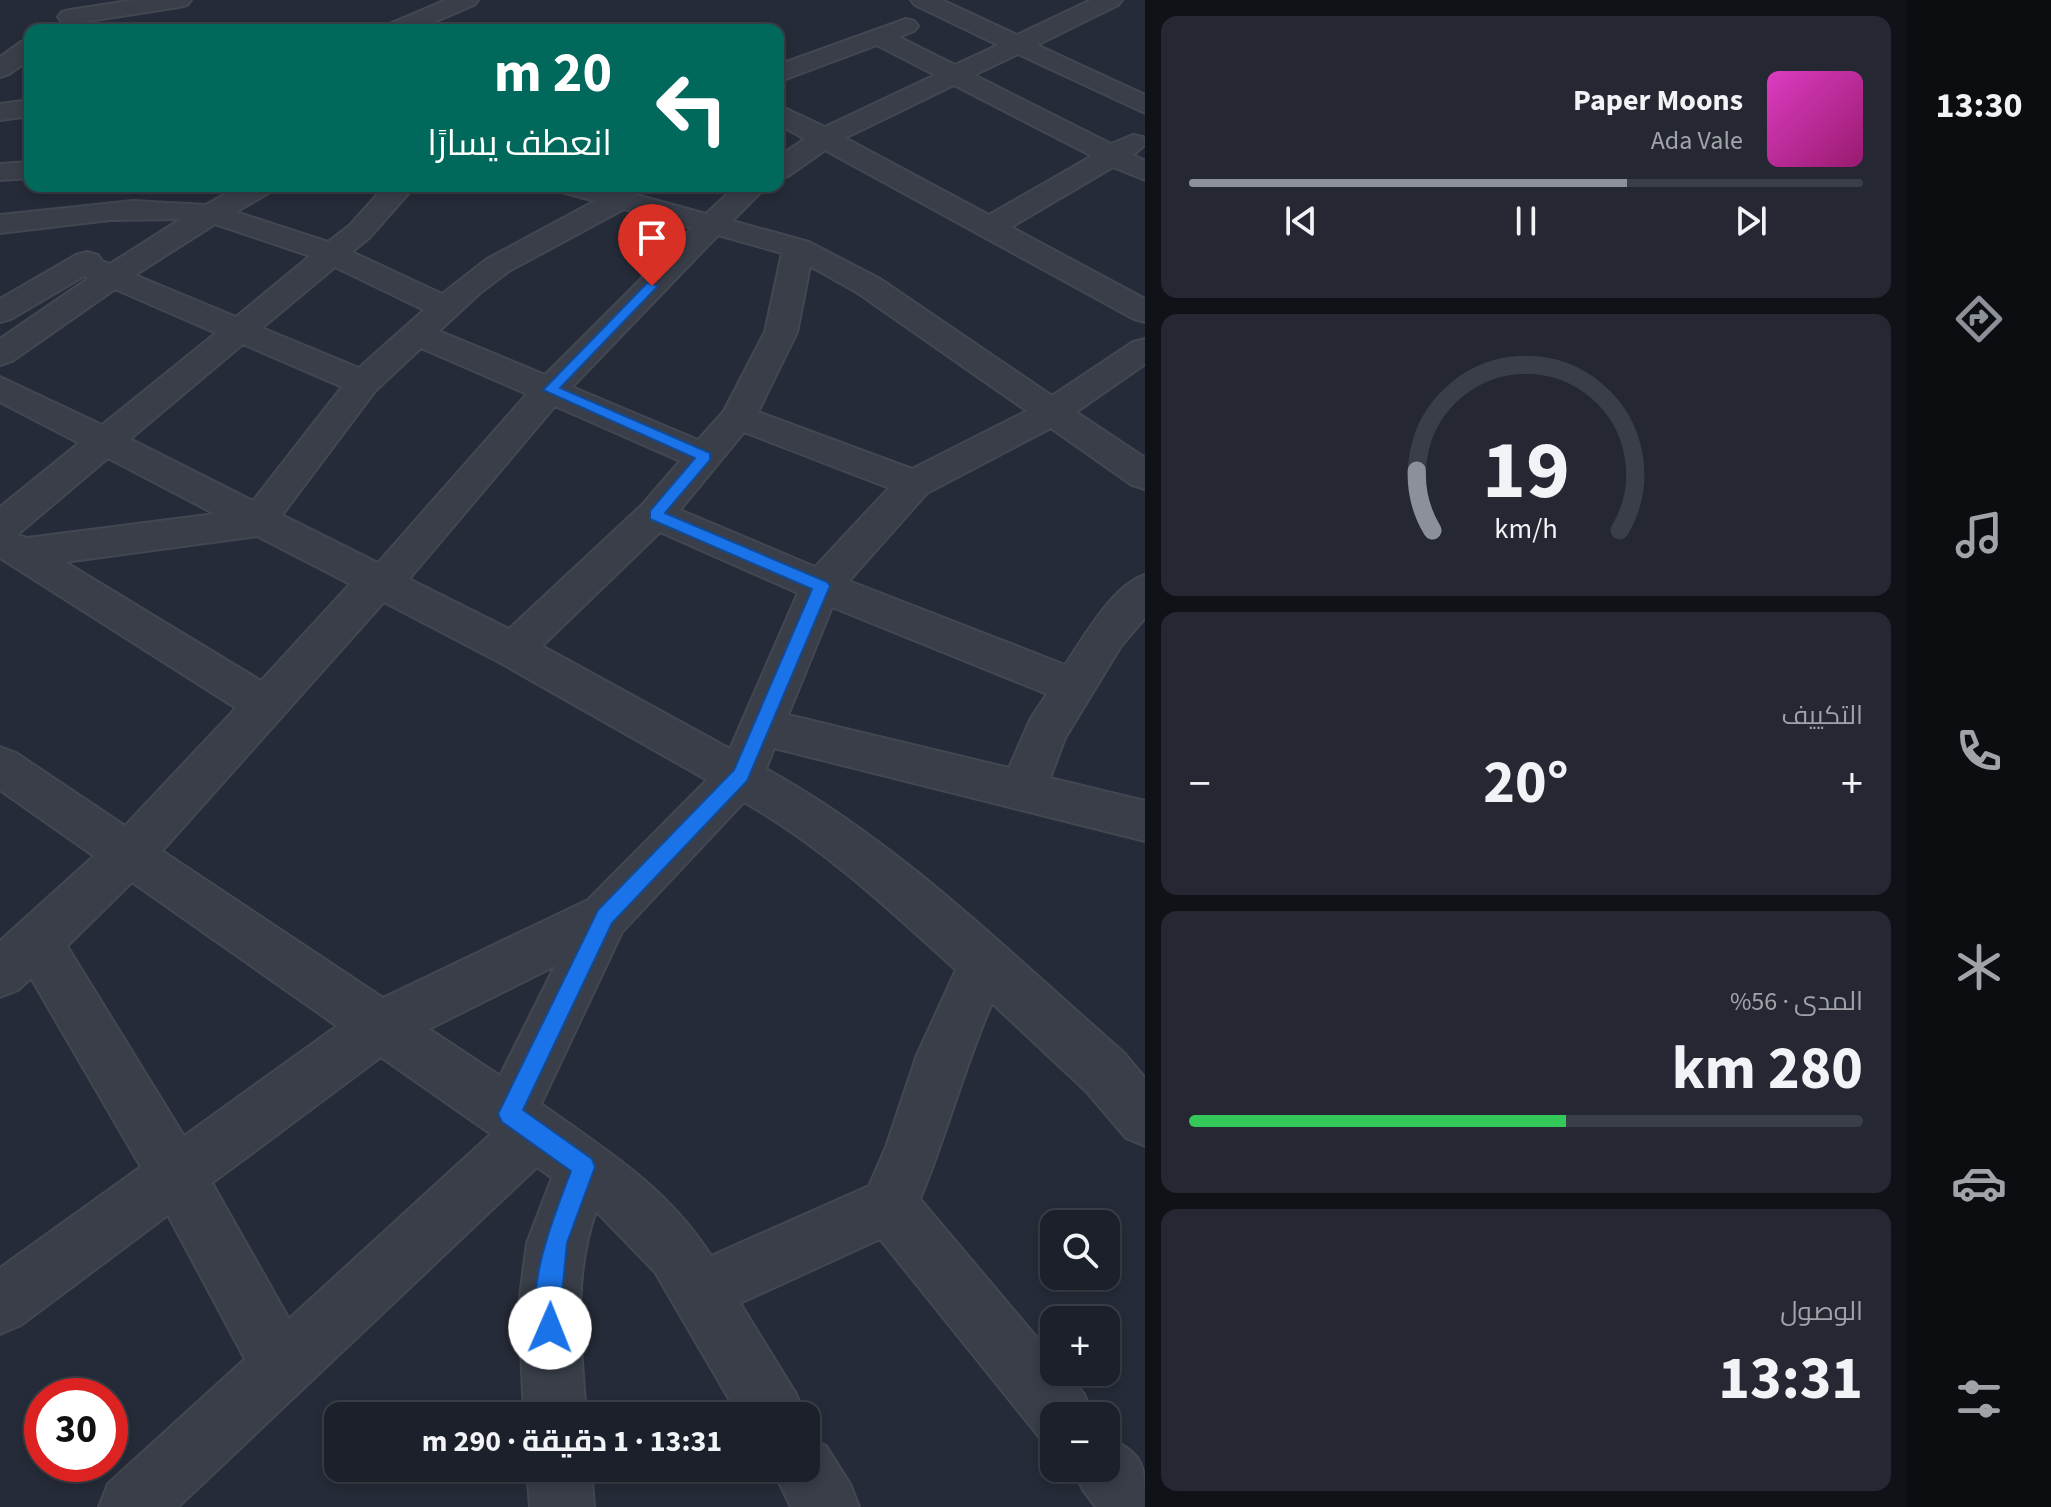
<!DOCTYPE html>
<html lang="ar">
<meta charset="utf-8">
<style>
body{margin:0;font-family:"Source Sans 3",Cairo,sans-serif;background:#252832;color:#f1f3f6;direction:rtl;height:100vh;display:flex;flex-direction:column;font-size:30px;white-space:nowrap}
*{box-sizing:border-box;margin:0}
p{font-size:26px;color:#a0a3a8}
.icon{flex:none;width:44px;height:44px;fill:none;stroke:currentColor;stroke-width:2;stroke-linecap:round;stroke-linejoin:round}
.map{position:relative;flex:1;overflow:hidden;direction:ltr}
.side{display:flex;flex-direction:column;gap:16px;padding:16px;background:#0f1217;width:762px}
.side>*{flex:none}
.banner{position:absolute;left:24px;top:24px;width:760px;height:168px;border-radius:16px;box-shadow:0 4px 12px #0003,0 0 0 2px #3a3e47;direction:rtl;background:#00695c;color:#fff;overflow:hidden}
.buttons{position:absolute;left:1040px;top:1210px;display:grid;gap:16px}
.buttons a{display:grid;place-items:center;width:80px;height:80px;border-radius:16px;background:#1c202a;box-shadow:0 4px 12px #0003,0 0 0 2px #3a3e47;font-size:40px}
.speed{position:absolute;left:24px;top:1378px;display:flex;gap:16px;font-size:40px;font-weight:700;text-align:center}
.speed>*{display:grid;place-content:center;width:104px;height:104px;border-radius:50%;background:#1c202a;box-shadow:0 4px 12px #0003,0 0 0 2px #3a3e47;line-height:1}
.speed .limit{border:12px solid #d22;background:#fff;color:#111}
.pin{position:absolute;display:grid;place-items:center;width:68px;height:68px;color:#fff;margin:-82px -34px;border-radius:50% 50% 50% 0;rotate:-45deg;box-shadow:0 0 8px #0007}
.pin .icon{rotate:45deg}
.me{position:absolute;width:88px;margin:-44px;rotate:1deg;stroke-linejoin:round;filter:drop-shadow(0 0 6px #0008)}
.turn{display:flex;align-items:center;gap:28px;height:168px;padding:0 40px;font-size:36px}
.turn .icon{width:104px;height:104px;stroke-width:2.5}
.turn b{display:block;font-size:56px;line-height:68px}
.big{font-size:60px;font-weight:700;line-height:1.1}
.side .card{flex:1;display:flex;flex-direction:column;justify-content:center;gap:12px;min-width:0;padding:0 28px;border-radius:16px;background:#252832}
.side .dial{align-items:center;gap:0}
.dial svg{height:208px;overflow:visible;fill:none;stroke:#3a3e47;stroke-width:7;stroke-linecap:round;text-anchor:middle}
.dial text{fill:#f1f3f6;stroke:none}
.song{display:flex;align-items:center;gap:24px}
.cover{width:96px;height:96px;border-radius:12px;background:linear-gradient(135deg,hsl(310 70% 55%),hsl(320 70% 35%))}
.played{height:8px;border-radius:4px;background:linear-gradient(90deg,#8c9099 65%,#3a3e47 65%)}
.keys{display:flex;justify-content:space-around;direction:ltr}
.heat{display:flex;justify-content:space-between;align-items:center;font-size:44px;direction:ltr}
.charge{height:12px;border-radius:6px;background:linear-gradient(90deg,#34c759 56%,#3a3e47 0)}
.trip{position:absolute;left:324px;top:1402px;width:496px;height:80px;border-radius:16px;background:#1c202a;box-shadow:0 4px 12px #0003,0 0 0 2px #3a3e47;font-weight:700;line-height:80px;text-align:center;direction:rtl}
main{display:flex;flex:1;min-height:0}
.dock{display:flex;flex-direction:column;width:144px;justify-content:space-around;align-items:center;background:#0b0d11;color:#a0a3a8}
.dock .icon{width:56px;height:56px}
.dock .selected{color:#8c9099}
.dock b{font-size:36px;color:#f1f3f6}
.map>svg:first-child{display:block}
</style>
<main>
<nav class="dock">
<b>13:30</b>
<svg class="icon selected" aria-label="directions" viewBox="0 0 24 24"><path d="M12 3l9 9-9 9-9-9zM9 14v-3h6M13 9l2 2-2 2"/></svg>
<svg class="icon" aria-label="music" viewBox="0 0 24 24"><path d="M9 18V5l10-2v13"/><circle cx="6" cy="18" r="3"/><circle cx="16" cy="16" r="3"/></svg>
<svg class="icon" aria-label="phone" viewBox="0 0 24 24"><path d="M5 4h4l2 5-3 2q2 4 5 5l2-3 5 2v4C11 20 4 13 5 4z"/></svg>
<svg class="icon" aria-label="climate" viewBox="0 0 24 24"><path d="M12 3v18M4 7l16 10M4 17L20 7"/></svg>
<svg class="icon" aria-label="car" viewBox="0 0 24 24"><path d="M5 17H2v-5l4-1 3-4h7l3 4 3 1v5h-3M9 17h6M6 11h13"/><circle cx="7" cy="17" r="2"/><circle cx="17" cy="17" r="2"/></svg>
<svg class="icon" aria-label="filters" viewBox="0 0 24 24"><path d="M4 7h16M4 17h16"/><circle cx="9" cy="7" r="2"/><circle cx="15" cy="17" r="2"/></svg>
</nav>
<section class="side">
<div class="card">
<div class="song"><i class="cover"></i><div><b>Paper Moons</b><p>Ada Vale</p></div></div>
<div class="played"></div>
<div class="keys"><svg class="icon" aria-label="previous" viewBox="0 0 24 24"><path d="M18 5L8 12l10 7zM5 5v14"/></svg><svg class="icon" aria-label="pause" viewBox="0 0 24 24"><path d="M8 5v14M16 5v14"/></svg><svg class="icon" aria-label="next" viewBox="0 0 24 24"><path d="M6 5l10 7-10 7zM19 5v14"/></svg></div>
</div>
<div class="card dial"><svg viewBox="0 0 100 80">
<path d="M14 69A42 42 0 1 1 86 69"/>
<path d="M14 69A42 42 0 0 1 8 46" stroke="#8c9099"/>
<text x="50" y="56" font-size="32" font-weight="700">19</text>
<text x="50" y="72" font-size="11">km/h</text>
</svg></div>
<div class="card"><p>التكييف</p>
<div class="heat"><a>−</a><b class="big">20°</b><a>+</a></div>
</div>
<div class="card"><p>المدى · 56%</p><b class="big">280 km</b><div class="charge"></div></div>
<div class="card"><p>الوصول</p><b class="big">13:31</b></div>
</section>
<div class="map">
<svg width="1145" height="1507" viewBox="0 0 1145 1507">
<rect width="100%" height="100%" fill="#252b38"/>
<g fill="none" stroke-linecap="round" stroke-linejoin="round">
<g stroke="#424752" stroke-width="4">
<g id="minor">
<path d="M134 0H191L187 5 179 7 70 24 62 22 58 17 62 12 70 10Z"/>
<path d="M446 0H478L474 5 416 30H384L387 25Z"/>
<path d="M911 0H942L1017 35 1091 0H1122L1118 5 1037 45 1145 95V113L1018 54 974 75 1111 144 1133 135 1143 137 1145 145 1133 155 1145 161V180L1113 167 1011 227 1145 299V322L1134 319 825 150 788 176 778 178V157L805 139 778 124V105L825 127 935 75 877 45 778 82V65L906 19 914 21 918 26 914 31 899 37 955 65 998 45 915 5ZM954 85 1092 156 989 215 845 138Z"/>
<path d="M30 40V59L9 74 0 77V57L21 42Z"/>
<path d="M30 100V116L0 120V104Z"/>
<path d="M30 162V178L0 180V164Z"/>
<path d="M239 186H274L270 192 236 212 328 242 350 225 385 186H415L370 237 352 252 442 294 487 259 595 201 562 192 558 186H604L706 214 736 186H767L732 221 809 242 880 279 1052 396 1133 342 1145 339V364L1076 412 1145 458V489L1132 485 1051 428 927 493 849 581 1065 665C1084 637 1113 585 1145 575V618L1121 646 1065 738 1050 778 1145 801V841L774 748 766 769C899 842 1010 953 1124 1053L1145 1078V1146L1126 1138 1086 1091 992 1003C964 1067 947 1134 920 1199L1054 1358V1372H1065L1084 1394 1093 1416H1054V1444L1040 1438 880 1239 740 1303 796 1394 805 1416H739L655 1272 596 1211C572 1278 581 1346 586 1416H524L519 1304 527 1243 552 1178 537 1167 178 1507H99L108 1484 245 1359 168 1215 21 1325 0 1334V1268L141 1167 31 978 18 990 0 997V941L94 856 0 790V747L16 753 125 826 236 708 0 558V507L79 443 0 402V377L102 425 216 333 115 289 12 361 0 365V339L89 278 84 276 11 319 0 322V299L76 255 87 252 98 255 102 261 110 264 181 219 110 220 0 233V215L133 201 206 205ZM624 209 692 228 545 375 439 331 480 293 509 271ZM215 224 310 256 236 317 135 275ZM718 235 782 253 765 332 724 411 698 440 572 387ZM810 266 858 293 1027 411 912 469 758 412 797 332ZM335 267 424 310 359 368 262 328ZM243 344 342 387 253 501 130 439ZM421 348 527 394 378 563 282 515 375 391ZM555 406 680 461 642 505 509 629 409 579ZM744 432 889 488 815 567 680 510ZM108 458 215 514 27 538 17 535ZM660 532 798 593 730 749 542 646ZM257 536 350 584 261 681 65 562ZM384 602 499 662 707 780 588 900 383 998 162 851ZM832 607 1047 694 1031 718 1009 768 788 715ZM744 802C823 847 889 909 956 970L917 1055 886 1147 869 1186 711 1256C668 1188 606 1150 541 1104L622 932ZM132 882 337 1026 184 1136 67 946ZM555 966 500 1076 429 1029ZM381 1057 491 1134 289 1319 212 1183Z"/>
<path d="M806 1437 826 1446 850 1484 859 1507H791L772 1468H806Z"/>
<path d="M1106 1437C1145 1454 1145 1466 1145 1507H1096L1083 1490 1073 1468H1106Z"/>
<path d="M527 1468H591L594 1507H530Z"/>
</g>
</g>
<use href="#minor" fill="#393e49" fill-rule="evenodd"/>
</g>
<path fill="#1a73e8" stroke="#114b97" stroke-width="2" d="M647 283 658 286 560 388 710 453V460L665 513 827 582 830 586 747 781 612 923 523 1110 592 1159 595 1167 567 1243 561 1304 562 1328 559 1336 550 1340 541 1336C522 1291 555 1214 571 1171L502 1122 498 1114 598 910 734 770 812 589 650 519V511L695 458 543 390Z"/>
</svg>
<div class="buttons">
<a><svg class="icon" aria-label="search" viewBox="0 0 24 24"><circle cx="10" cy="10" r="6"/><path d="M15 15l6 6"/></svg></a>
<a>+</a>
<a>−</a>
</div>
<div class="speed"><div class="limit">30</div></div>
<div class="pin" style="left:652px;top:286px;background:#d93025"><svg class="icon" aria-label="arrive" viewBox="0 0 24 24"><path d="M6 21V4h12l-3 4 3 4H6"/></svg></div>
<svg class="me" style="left:550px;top:1328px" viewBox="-20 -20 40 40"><circle r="19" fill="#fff"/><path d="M0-13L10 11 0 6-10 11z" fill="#1a73e8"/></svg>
<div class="trip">13:31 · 1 دقيقة · 290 m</div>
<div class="banner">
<div class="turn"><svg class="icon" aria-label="left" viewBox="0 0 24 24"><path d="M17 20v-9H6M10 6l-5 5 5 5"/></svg><div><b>20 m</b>انعطف يسارًا</div></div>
</div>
</div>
</main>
